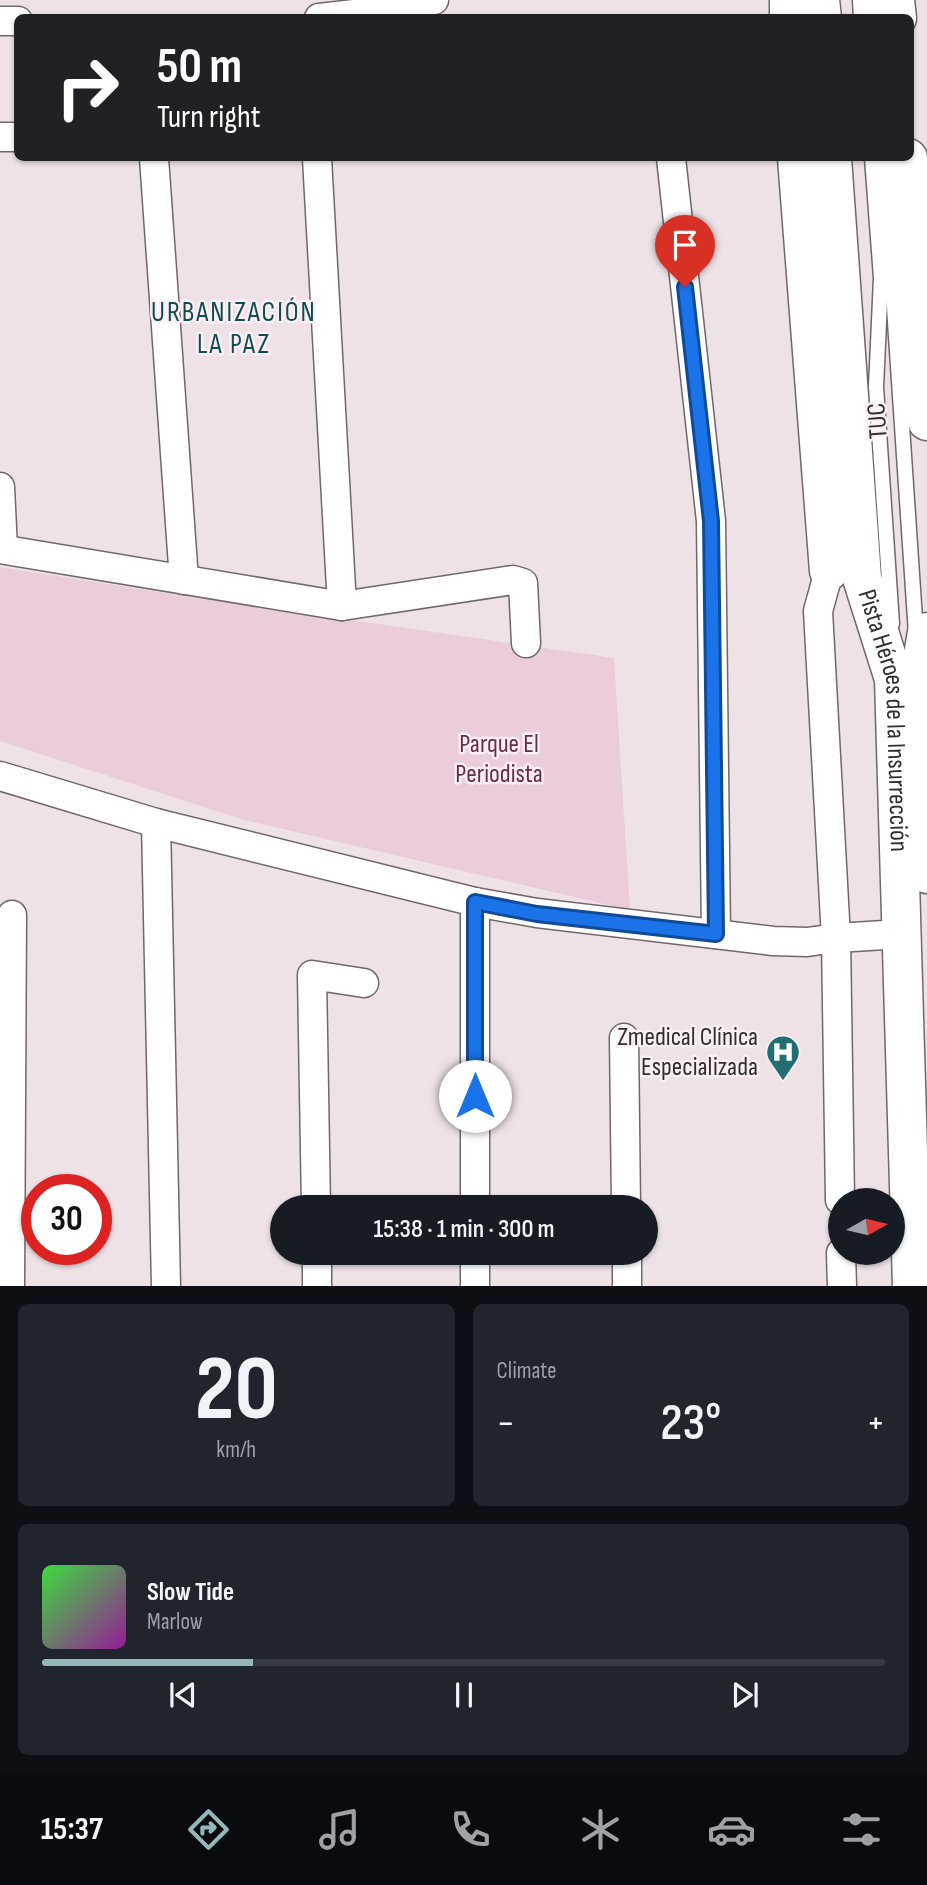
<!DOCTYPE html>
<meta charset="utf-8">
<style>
body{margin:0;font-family:"Sofia Sans Condensed",sans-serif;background:#20242c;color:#f1f3f6;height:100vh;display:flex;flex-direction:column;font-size:26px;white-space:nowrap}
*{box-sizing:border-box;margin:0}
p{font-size:23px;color:#9ea1a6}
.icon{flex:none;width:38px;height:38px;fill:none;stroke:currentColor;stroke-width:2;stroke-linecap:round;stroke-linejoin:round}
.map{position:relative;height:1286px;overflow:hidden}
.side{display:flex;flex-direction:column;gap:18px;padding:18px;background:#0d0f14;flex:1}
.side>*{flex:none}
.top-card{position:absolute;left:14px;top:14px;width:900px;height:147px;border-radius:10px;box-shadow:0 2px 5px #0004;background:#202124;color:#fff;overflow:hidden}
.needle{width:46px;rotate:82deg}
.tools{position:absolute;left:828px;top:1188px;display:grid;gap:14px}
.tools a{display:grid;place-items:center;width:77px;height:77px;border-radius:50%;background:#171b24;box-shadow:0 2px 5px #0004;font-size:35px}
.speed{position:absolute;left:21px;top:1174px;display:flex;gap:14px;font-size:35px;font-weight:700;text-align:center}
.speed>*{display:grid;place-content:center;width:91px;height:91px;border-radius:50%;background:#171b24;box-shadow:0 2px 5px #0004;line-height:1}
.speed .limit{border:10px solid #d22;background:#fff;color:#111}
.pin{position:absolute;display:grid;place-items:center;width:60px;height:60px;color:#fff;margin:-72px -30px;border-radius:50% 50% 50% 0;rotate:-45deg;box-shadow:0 0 7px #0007}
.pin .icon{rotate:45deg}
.me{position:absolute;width:77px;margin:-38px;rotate:0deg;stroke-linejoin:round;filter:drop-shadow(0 0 5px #0008)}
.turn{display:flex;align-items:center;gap:24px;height:147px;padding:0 28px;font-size:32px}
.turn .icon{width:91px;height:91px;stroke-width:2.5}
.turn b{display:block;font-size:49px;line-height:60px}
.big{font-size:52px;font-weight:600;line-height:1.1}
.side .tile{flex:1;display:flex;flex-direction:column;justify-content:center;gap:10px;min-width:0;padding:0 24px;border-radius:10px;background:#20242c}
.side .dial{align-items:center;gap:0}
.dial b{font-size:91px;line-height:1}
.song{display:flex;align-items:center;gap:21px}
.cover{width:84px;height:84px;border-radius:10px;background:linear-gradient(135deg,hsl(120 70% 55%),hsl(300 70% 35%))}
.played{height:7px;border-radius:4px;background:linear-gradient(90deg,#94b7bb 25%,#363941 25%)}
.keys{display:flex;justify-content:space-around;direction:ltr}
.heat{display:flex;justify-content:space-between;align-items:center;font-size:38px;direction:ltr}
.side .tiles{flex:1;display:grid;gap:18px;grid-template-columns:1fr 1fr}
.tile:last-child{grid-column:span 2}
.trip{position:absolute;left:270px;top:1195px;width:388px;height:70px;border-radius:35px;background:#171b24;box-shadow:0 2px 5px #0004;font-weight:600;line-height:70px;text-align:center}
.menu{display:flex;height:112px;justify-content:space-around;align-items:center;background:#090b0e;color:#9ea1a6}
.menu .icon{width:49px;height:49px}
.menu .selected{color:#94b7bb}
.menu b{font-size:32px;color:#f1f3f6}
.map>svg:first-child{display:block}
</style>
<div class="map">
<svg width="927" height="1287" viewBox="0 0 927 1287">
<rect width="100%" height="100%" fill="#eee2e7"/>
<path fill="#ebccda" d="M0 567 184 596 614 658 630 910 244 820 0 741Z"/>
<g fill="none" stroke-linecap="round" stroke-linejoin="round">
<g stroke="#71676b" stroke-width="17">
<g id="lane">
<path d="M860 0 861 18"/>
<path d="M872 0 873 18"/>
<path d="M872 158 881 278 876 387 892 624"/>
<path d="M884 158 916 634"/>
</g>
</g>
<g stroke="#71676b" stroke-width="31">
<g id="street">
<path d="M319 18 380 11 434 0"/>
<path d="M0 21H18"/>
<path d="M0 137H18"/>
<path d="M154 158 184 580"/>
<path d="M317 158 342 606"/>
<path d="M671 158 711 521 716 934"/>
<path d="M0 487 3 549"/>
<path d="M0 549 342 606 513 580 523 583 526 643"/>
<path d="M829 571 818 611 836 938 840 1200"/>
<path d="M0 776 156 823 475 902 537 913 773 941 807 942 836 938 901 934"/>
<path d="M156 823 166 1287"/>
<path d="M475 902V1208"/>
<path d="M624 1038 626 1208"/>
<path d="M316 1208 312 975 364 983"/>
<path d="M317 1253V1287"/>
<path d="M475 1253V1287"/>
<path d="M627 1253V1287"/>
<path d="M841 1253 842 1287"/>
<path d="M10 1287 12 915"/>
</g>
</g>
<g stroke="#71676b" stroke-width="41">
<path id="secondary" d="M797 158 829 571"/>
</g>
<g stroke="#71676b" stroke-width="41">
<g id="primary">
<path d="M789 0V18"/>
<path d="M820 0 822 18"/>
<path d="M895 0 897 18"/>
<path id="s1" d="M832 158 862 578 894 679 912 1287"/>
<path d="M908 158 927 421"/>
<path d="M927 632 919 680 927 874"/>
</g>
</g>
<use href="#lane" stroke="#fff" stroke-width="14"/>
<use href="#street" stroke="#fff" stroke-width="28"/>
<use href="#secondary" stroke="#fff" stroke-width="38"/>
<use href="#primary" stroke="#fff" stroke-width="38"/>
</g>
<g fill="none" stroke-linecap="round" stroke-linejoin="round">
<g stroke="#114b97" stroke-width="18">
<path id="route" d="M475 1096V902L537 914 716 934 711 521 685 287"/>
</g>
<use href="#route" stroke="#1a73e8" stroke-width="12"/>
</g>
<defs>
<g id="hospital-pin" transform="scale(1.75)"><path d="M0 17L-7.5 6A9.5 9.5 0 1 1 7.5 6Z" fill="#226e73" stroke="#fbeff4"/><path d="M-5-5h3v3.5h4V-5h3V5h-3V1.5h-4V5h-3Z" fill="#fff"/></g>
</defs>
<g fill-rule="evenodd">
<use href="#hospital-pin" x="783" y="1052"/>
</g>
<g text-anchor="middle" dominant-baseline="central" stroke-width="5" stroke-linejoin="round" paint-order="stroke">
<g font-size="26" fill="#322e30" stroke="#fbeff4">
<text transform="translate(878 421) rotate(-94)">TUC</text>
<text stroke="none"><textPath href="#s1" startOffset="567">Pista Héroes de la Insurrección</textPath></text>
</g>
<g font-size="26" fill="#642d4a" stroke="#fbeff4">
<text x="499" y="744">Parque El<tspan x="499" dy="30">Periodista</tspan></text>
</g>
<g font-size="26" fill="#322e30" stroke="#fbeff4" text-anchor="end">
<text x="758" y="1037">Zmedical Clínica<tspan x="758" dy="30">Especializada</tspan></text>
</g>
<g font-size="28" letter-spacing="2" fill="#0f4d51" stroke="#fbeff4">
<text x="234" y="312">URBANIZACIÓN<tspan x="234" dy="32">LA PAZ</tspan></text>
</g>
</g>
</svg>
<div class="tools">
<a><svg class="needle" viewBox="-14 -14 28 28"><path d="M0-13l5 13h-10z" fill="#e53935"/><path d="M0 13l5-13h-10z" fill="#9ea1a6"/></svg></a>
</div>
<div class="speed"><div class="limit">30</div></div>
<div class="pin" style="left:685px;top:287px;background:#d93025"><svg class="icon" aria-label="arrive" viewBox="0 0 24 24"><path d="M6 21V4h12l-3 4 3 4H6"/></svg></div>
<svg class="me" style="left:475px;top:1096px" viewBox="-20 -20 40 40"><circle r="19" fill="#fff"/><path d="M0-13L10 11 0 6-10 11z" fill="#1a73e8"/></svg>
<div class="trip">15:38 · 1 min · 300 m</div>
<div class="top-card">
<div class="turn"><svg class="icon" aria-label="right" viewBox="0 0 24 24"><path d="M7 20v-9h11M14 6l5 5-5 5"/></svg><div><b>50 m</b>Turn right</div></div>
</div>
</div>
<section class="side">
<div class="tiles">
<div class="tile dial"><b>20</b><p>km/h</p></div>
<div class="tile"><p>Climate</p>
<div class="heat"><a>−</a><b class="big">23°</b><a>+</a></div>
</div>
<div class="tile">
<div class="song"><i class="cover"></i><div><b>Slow Tide</b><p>Marlow</p></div></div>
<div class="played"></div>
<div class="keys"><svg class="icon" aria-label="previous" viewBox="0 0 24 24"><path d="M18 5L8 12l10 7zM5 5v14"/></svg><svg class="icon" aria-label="pause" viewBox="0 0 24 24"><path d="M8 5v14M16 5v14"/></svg><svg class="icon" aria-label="next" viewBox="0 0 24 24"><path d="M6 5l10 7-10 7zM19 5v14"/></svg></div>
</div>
</div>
</section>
<nav class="menu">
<b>15:37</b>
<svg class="icon selected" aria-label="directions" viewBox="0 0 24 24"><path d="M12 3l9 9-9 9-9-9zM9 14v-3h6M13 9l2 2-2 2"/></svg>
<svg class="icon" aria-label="music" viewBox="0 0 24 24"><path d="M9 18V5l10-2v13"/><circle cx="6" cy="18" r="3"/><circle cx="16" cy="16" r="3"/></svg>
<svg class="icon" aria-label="phone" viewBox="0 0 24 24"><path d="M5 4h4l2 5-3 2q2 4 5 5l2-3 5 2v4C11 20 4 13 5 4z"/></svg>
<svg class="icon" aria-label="climate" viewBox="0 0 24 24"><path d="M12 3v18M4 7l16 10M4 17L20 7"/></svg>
<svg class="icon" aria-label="car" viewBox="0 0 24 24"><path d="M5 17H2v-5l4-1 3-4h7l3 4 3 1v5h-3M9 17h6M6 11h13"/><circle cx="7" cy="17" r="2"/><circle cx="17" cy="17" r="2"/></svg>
<svg class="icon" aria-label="filters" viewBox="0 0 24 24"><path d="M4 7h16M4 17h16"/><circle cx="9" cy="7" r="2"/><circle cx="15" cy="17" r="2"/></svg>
</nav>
